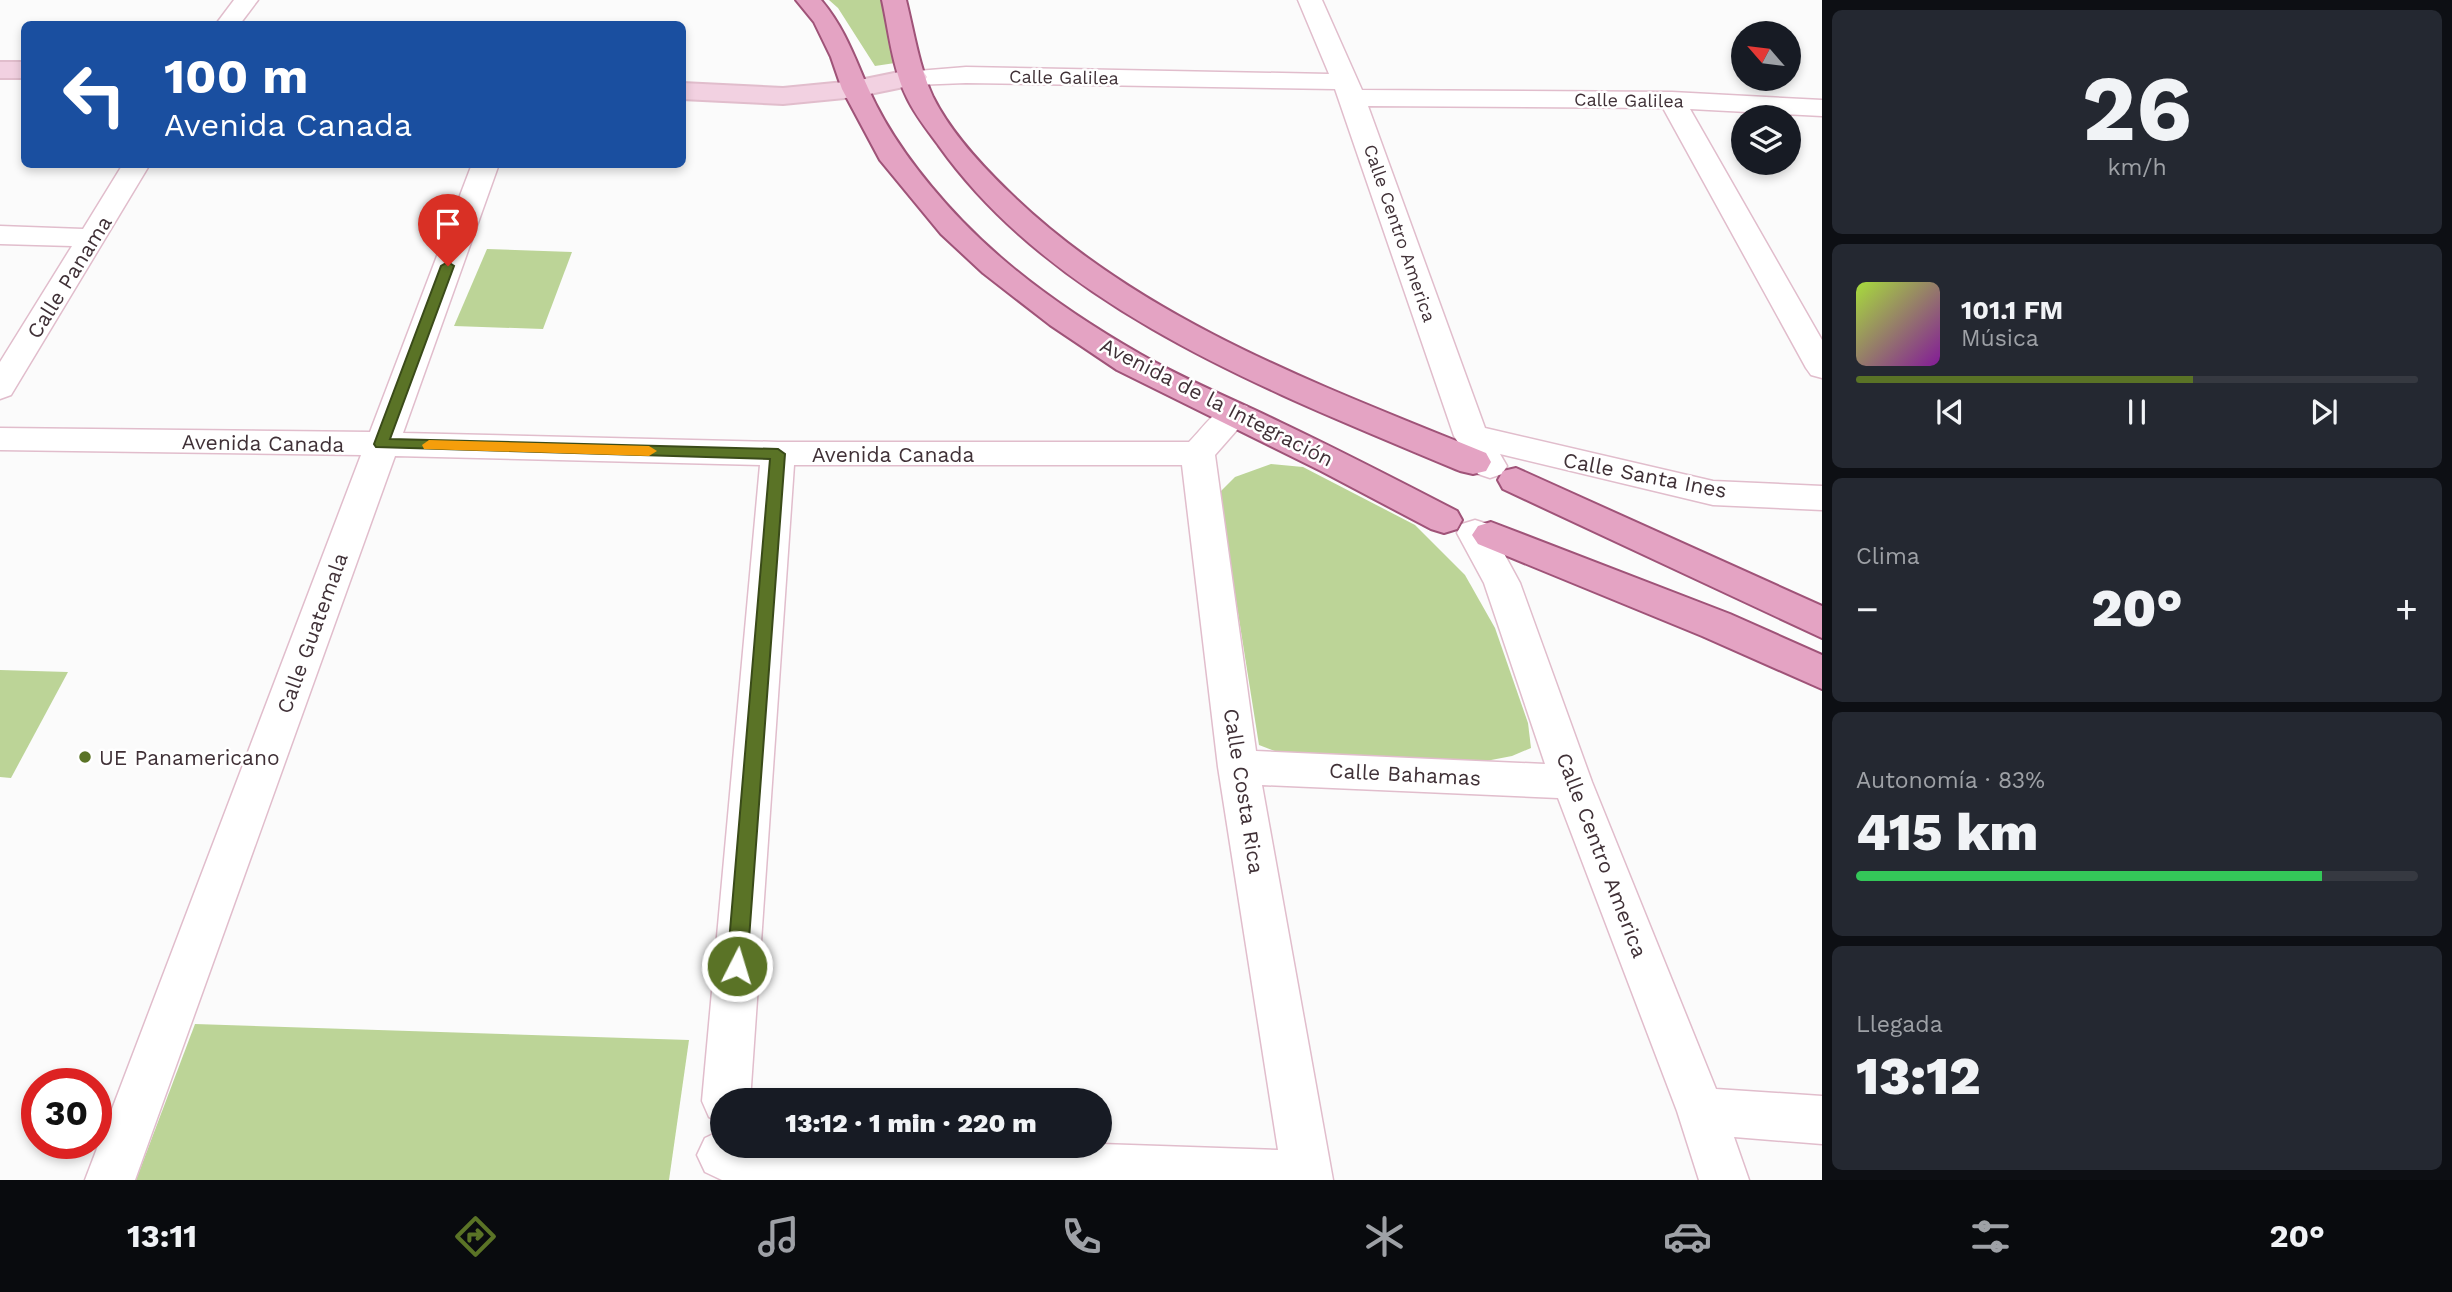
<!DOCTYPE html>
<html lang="es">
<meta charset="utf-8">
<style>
body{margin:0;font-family:"Work Sans",sans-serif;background:#242831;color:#f1f3f6;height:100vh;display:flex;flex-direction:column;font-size:26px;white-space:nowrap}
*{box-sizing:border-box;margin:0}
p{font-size:23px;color:#9ea1a6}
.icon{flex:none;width:38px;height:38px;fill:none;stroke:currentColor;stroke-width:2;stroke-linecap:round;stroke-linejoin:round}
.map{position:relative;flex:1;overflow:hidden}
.panel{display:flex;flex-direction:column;gap:10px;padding:10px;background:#0d0f14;width:630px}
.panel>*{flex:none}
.banner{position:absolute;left:21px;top:21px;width:665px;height:147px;border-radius:10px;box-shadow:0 4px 10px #0003;background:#1a4fa0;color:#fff;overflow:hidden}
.needle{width:46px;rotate:298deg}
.fabs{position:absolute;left:1731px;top:21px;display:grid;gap:14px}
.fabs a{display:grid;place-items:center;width:70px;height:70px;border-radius:50%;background:#171b24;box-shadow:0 4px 10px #0003;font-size:35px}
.speed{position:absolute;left:21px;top:1068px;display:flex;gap:14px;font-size:35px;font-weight:700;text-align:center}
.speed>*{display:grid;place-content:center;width:91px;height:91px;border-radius:50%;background:#171b24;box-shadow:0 4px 10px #0003;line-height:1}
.speed .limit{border:10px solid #d22;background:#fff;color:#111}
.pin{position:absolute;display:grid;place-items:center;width:60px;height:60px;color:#fff;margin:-72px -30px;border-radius:50% 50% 50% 0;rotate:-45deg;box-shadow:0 0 7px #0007}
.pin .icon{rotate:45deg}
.me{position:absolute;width:77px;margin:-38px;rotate:5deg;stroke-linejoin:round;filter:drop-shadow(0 0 5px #0008)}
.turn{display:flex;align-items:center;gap:24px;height:147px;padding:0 28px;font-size:32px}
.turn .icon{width:91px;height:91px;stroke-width:2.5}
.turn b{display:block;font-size:49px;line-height:60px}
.big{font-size:52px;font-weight:800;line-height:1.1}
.panel .tile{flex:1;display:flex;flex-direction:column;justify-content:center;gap:10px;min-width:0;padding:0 24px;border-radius:10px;background:#242831}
.panel .dial{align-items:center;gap:0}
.dial b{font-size:91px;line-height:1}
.song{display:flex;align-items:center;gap:21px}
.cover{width:84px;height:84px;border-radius:10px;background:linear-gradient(135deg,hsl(80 70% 55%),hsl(290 70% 35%))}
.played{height:7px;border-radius:4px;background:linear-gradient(90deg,#5a7326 60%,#363941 60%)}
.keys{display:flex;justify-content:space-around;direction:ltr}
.heat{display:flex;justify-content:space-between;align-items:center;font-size:38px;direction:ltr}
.charge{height:10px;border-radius:5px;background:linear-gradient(90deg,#34c759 83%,#363941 0)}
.trip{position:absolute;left:710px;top:1088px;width:402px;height:70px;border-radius:35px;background:#171b24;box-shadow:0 4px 10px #0003;font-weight:800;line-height:70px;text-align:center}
.dock{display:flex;height:112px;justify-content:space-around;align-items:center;background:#090b0e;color:#9ea1a6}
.dock .icon{width:49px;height:49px}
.dock .active{color:#5a7326}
.dock b{font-size:32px;color:#f1f3f6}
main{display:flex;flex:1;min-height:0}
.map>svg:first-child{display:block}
</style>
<main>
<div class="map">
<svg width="1822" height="1180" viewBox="0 0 1822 1180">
<rect width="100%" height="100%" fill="#fbfbfb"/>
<g fill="#bcd497">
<path d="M829 0H881L895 63 875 66 838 8Z"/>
<path d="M487 249 572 252 543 329 454 326Z"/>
<path d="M1271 464 1303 467 1415 525 1465 575 1495 628 1528 723 1531 748 1512 756 1486 761 1283 754 1259 745 1219 493 1235 477Z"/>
<path d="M0 670 68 672 11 778 0 777Z"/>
<path d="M195 1024 689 1040 669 1180H136Z"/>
</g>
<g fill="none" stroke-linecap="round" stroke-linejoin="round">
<g stroke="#e1bdcc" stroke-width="3">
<g id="street">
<path d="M234 0H258L240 24H216Z"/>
<path d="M1298 0H1322L1362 90 1672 92 1822 100V116L1690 109 1822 340V378L1811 375 1806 368 1663 108 1368 106 1485 428 1713 481 1822 486V510L1713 505 1500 454 1507 466 1502 474 1490 478 1478 474 1454 436 1335 89 966 83 914 85 905 82 901 77 905 72 966 67 1329 74Z"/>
<path d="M123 164H150L11 395 0 399V362L72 246 0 244V226L83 229Z"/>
<path d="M472 164H499L403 433 778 442H1189C1207 424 1220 399 1247 406L1251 414 1215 455 1256 751 1545 764 1484 583 1457 533 1462 524 1475 520 1488 524 1520 583 1592 782 1716 1089 1822 1096V1144L1734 1137 1749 1180H1699L1677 1111 1558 798 1262 785 1333 1180H722L705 1172 697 1155 705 1138 722 1130 723 1146H1101V1144L1278 1150 1218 767 1182 465H794L750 1101H723V1123L709 1117 702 1101 760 465 395 456 135 1180H85L361 455 0 450V428L370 432Z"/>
</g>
</g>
<g stroke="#e1bdcc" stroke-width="4">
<g id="secondary">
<rect x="0" y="62" width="24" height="16"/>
<path d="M914 69 923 71 927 77 923 83 855 97 783 104 682 99V83L783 88 855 81Z"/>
</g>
</g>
<g stroke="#9f5378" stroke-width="4">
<g id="primary">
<path d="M796 0H821C844 27 854 56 868 88 890 138 925 182 962 221 1012 273 1077 318 1140 354 1185 380 1235 400 1282 423 1341 451 1399 481 1457 511L1462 520 1457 529 1444 533 1431 529 1321 471 1117 370 1050 325 983 273 941 234 880 160 842 89 831 57 814 22Z"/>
<path d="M882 0H906C914 32 919 67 933 97 951 133 981 165 1009 192 1140 320 1319 385 1486 453L1491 462 1486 471 1473 474 1460 471C1278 394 1058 313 939 146 928 131 915 115 907 98 892 67 889 32 882 0Z"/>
<path d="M1516 468 1822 606V638L1503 489 1498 480 1503 471Z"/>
<path d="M1491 522 1730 614 1822 655V689L1702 636 1478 544 1472 535 1478 526Z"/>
</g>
</g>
<use href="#street" fill="#fff" fill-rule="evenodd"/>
<use href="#secondary" fill="#f2d1e1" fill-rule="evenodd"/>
<use href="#primary" fill="#e4a3c3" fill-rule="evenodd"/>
</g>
<path fill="#5a7326" stroke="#3a4b19" stroke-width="2" d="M448 262 454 266 390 439 778 449 785 454 747 966 744 972 737 975 730 972 727 966 770 459 376 447 374 444 441 266Z"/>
<path fill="#f59e0b" d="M429 440 649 446 657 451 649 456 424 449 422 445Z"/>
<circle fill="#5a7326" stroke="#fff" stroke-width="2.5" cx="85" cy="757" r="7"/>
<g text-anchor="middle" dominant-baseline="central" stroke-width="5" stroke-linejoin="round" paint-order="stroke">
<g font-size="18" fill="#403137" stroke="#fff">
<text transform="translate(1064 77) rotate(1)">Calle Galilea</text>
<text transform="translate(1629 100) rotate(1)">Calle Galilea</text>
<text transform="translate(1400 233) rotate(71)">Calle Centro America</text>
</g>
<g font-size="21" fill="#403137" stroke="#fff">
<text transform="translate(69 277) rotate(-58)">Calle Panama</text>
<text transform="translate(1217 402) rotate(27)">Avenida de la Integración</text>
<text transform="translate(263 443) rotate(1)">Avenida Canada</text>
<text x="893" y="454">Avenida Canada</text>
<text transform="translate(1645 475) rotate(11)">Calle Santa Ines</text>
<text transform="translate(312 633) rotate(-70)">Calle Guatemala</text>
<text transform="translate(1405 774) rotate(3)">Calle Bahamas</text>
<text transform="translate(1244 791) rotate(81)">Calle Costa Rica</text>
<text transform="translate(1602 855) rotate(69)">Calle Centro America</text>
</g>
<g font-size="21" fill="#403137" stroke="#fff" text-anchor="start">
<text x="99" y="757">UE Panamericano</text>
</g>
</g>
</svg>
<div class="fabs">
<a><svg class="needle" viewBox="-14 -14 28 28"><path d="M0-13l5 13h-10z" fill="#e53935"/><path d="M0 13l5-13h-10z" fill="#9ea1a6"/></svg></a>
<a><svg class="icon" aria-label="layers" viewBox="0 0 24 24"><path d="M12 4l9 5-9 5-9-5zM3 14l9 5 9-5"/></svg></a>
</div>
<div class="speed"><div class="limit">30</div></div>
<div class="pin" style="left:448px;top:266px;background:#d93025"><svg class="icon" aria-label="arrive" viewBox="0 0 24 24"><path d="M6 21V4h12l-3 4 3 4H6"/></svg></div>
<svg class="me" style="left:737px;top:966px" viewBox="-20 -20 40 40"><circle r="17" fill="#5a7326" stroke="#fff" stroke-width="3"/><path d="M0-11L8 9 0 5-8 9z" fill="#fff"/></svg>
<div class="trip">13:12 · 1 min · 220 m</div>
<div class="banner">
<div class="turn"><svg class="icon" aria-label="left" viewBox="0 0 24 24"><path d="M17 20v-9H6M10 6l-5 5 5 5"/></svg><div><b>100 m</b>Avenida Canada</div></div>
</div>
</div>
<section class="panel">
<div class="tile dial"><b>26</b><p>km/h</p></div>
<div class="tile">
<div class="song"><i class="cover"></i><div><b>101.1 FM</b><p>Música</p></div></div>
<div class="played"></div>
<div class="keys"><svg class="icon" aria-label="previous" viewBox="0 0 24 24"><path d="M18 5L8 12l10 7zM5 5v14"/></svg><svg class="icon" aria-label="pause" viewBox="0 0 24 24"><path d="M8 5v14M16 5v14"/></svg><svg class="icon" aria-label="next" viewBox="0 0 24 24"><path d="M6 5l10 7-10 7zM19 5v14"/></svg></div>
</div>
<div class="tile"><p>Clima</p>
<div class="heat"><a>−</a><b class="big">20°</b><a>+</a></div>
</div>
<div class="tile"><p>Autonomía · 83%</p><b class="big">415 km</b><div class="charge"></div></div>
<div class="tile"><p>Llegada</p><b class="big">13:12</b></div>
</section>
</main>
<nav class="dock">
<b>13:11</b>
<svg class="icon active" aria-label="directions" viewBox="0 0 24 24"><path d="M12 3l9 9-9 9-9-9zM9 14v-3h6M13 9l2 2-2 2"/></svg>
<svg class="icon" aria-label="music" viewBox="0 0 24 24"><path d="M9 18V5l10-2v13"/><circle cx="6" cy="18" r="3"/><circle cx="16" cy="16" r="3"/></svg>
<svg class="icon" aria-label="phone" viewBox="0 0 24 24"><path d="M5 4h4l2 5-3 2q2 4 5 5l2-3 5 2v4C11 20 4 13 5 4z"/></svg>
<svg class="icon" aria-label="climate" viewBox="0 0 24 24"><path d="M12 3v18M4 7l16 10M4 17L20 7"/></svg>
<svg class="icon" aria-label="car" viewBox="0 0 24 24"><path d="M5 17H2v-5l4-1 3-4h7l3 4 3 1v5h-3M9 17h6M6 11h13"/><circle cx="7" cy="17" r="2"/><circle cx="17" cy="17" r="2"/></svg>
<svg class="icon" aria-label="filters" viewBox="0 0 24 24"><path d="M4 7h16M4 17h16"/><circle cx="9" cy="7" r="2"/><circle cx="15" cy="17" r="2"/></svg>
<b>20°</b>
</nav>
